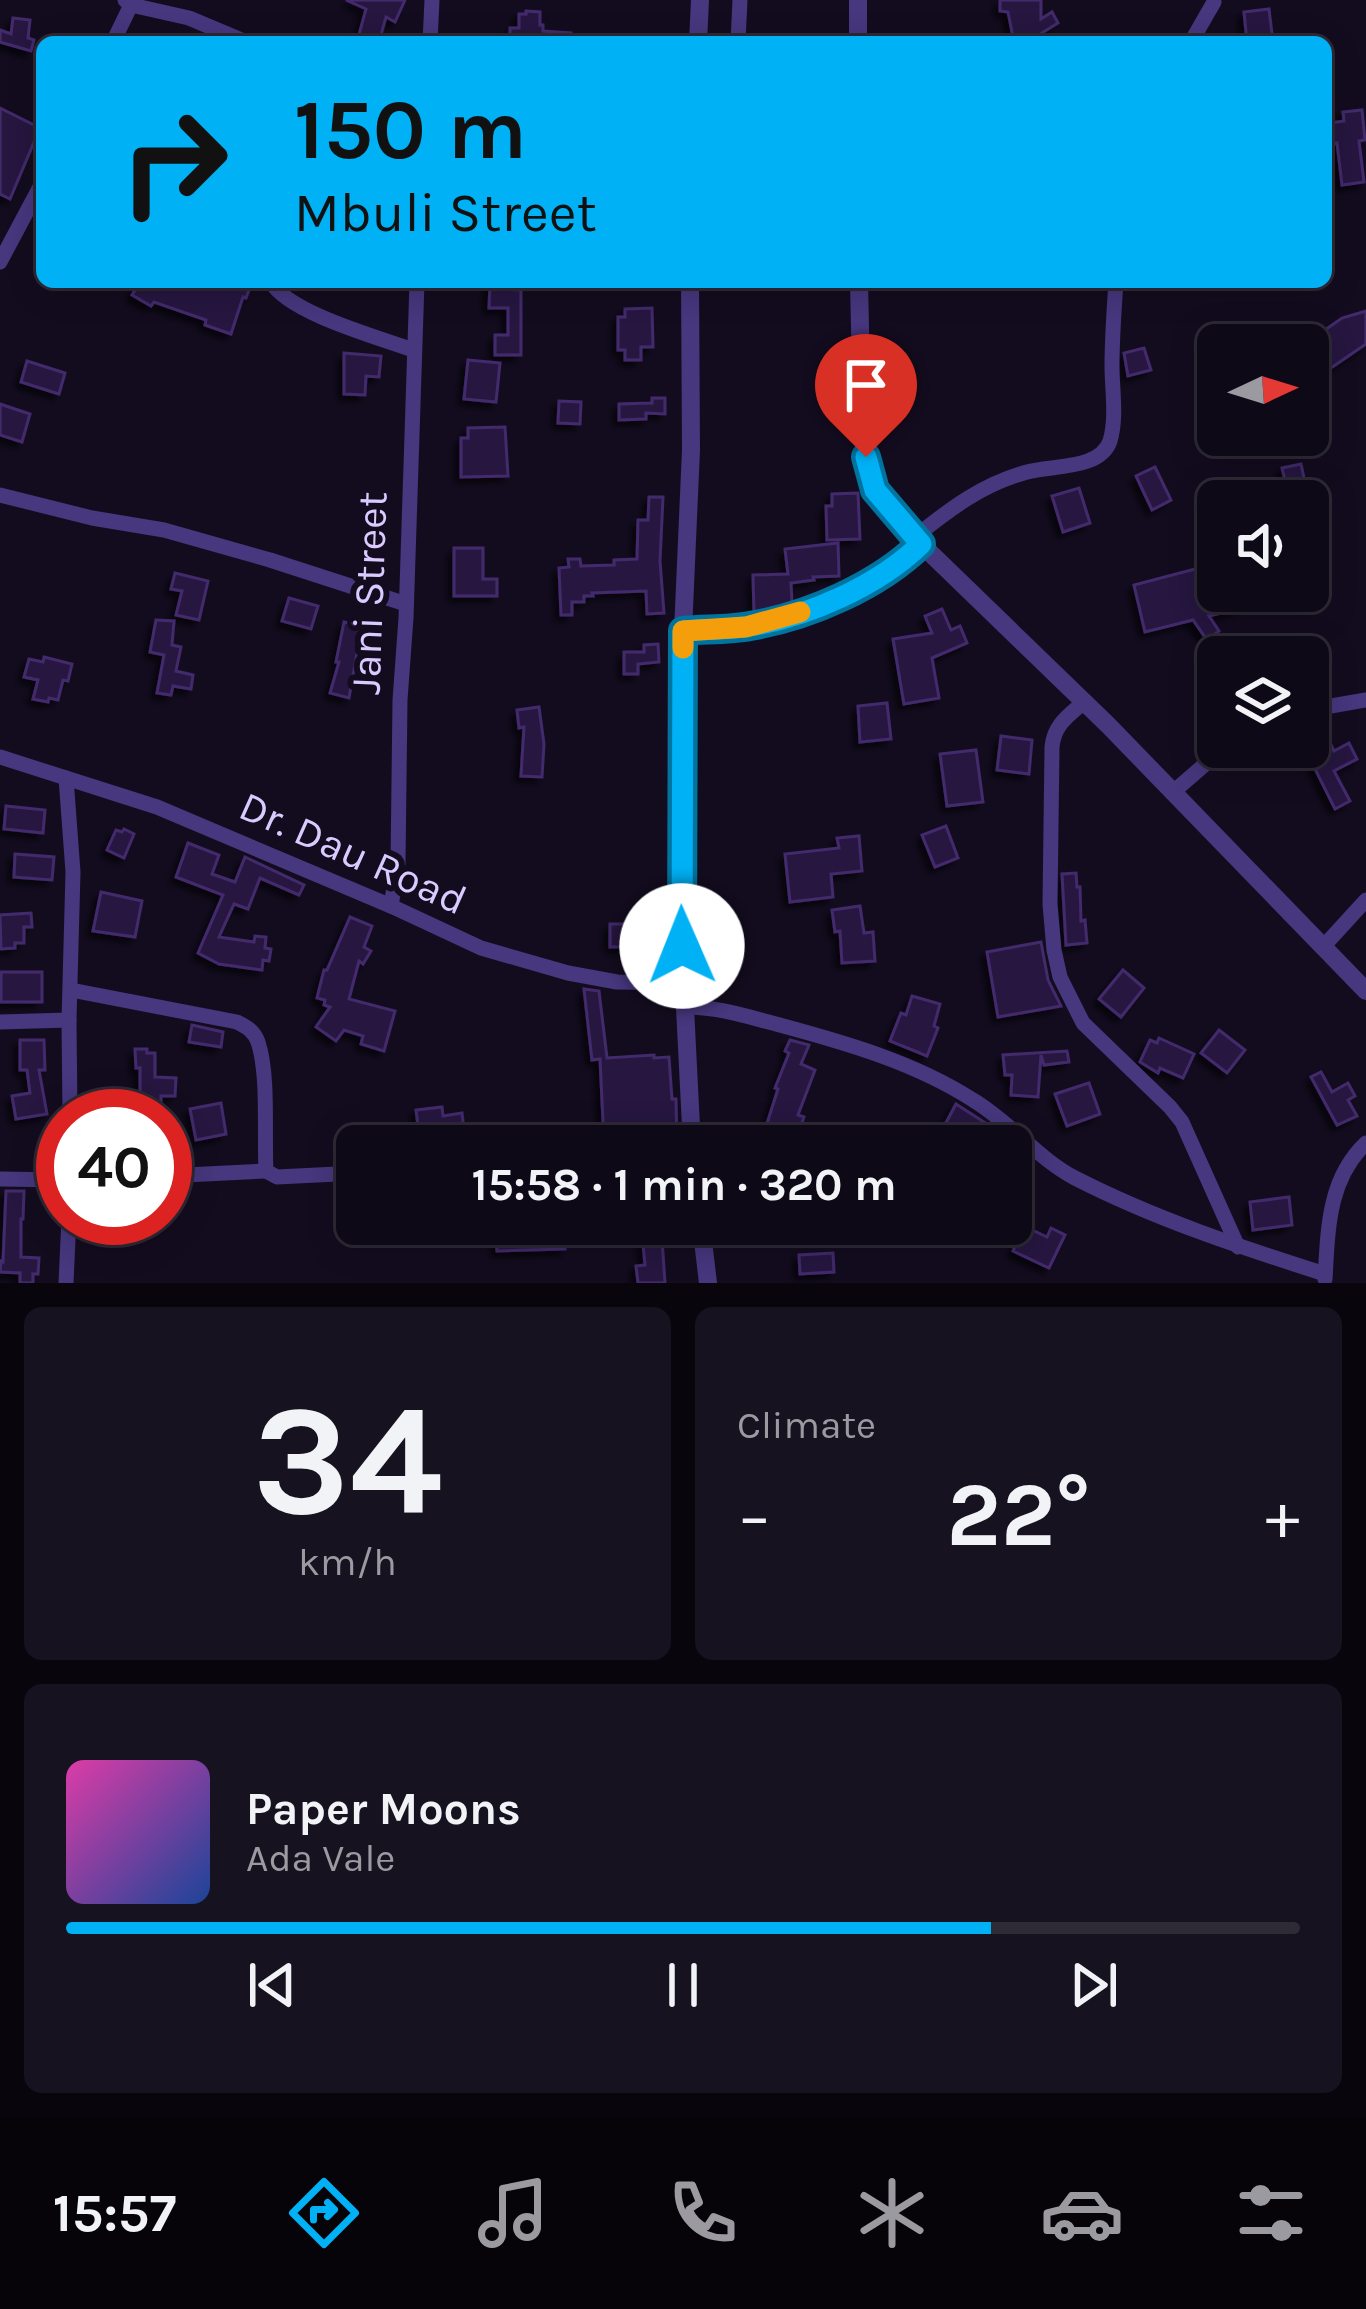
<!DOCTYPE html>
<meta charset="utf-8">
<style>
body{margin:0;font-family:Karla,sans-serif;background:#171220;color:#f1f3f6;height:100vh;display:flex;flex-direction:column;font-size:45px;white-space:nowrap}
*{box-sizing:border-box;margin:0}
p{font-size:39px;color:#9b9aa1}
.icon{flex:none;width:66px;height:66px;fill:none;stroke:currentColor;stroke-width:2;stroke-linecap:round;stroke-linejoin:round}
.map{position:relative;height:1283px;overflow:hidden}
.panel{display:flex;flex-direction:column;gap:24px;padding:24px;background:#08050d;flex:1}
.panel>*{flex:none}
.guide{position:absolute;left:36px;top:36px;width:1296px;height:252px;border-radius:18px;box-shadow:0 6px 30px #0003,0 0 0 3px #2e2a36;background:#00b1f5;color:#111;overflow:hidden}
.needle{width:78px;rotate:86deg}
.controls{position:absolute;left:1197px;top:324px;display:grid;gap:24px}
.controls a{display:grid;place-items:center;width:132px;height:132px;border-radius:18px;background:#0e0917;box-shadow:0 6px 30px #0003,0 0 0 3px #2e2a36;font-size:60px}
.speed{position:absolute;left:36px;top:1089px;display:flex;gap:24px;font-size:60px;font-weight:700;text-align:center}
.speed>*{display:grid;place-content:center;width:156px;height:156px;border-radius:50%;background:#0e0917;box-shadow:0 6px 30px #0003,0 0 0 3px #2e2a36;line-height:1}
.speed .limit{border:18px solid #d22;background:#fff;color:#111}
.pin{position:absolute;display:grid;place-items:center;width:102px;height:102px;color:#fff;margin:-123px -51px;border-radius:50% 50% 50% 0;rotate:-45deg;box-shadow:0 0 12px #0007}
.pin .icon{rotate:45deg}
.me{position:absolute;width:132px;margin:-66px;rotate:359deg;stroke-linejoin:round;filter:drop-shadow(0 0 9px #0008)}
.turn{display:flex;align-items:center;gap:42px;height:252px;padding:0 60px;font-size:54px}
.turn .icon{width:156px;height:156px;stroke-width:2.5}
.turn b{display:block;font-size:84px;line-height:102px}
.big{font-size:90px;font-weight:700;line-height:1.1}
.panel .tile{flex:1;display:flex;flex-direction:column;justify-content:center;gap:18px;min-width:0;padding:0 42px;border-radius:18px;background:#171220}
.panel .dial{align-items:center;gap:0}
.dial b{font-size:156px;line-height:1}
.song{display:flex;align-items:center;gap:36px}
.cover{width:144px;height:144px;border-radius:18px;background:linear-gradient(135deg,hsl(320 70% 55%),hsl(220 70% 35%))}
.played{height:12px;border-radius:6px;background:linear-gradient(90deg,#00b1f5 75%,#2e2a36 75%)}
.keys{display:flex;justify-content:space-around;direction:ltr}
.heat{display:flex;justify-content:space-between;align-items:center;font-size:66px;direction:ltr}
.panel .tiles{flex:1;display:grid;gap:24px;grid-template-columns:1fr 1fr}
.tile:last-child{grid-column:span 2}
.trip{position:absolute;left:336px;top:1125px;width:696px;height:120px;border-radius:18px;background:#0e0917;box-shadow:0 6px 30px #0003,0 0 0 3px #2e2a36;font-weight:700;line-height:120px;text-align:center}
.dock{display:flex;height:192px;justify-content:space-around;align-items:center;background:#060409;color:#9b9aa1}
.dock .icon{width:84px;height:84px}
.dock .active{color:#00b1f5}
.dock b{font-size:54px;color:#f1f3f6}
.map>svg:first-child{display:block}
</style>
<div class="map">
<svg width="1366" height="1283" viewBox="0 0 1366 1283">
<defs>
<filter id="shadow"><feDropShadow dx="-5.5" dy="5.5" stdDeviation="3" flood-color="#0009"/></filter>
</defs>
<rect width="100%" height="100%" fill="#130c1f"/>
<g fill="#271840" stroke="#432a6c" stroke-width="3" filter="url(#shadow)">
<path d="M346 0H405L395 22 386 17 379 42H357L366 9Z"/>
<path d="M1000 0H1041V19L1052 12 1058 23 1032 39V42H1014L1008 12 1000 11Z"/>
<path d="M1269 9 1273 42H1247L1244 12Z"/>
<path d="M526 11 540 12V25H543V31L571 33V42L510 41V28H519V14H526Z"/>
<path d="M13 18 30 20 28 38 34 40 31 51 0 42V30L11 34Z"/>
<path d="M0 108 40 128 10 199 0 194Z"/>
<path d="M1362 110 1365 140 1359 141 1364 182 1342 185 1337 143 1332 144 1330 123 1344 121 1343 112Z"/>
<path d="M140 282H252L246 298 243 297 231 334 205 325 206 320 154 302 151 306 132 295Z"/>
<path d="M490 282H502V289L521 290V355H495V335H508V308H489Z"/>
<path d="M652 308 653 347H641V360H625V350H618V317H625V309Z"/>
<path d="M1366 311V344L1331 368 1312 339 1342 318Z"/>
<path d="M1144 348 1151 370 1128 376 1124 353Z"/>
<path d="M344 353 381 356 379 377 366 376 365 395 344 394Z"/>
<path d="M468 360 500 363 496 402 464 399Z"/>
<path d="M27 361 65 373 59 394 21 382Z"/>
<path d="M652 398H665V414L646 413V419L619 420V404L652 403Z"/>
<path d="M559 401 581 402 580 424 558 423Z"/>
<path d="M0 404 30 414 22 442 0 435Z"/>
<path d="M505 427 508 476 461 477V438H468V428Z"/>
<path d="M1301 464 1309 501H1290L1282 468Z"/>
<path d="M1155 467 1171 500 1152 510 1136 476Z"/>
<path d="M1079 488 1090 523 1063 532 1052 496Z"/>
<path d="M858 493 860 539 827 540 826 506H832V494Z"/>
<path d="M649 497H663L660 561 664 613 647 614 646 591 592 593 593 596H584V602H572V615H561L559 568 569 567 568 559H580L581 566 614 565V560L637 559 638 520H648Z"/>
<path d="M838 543 839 576 813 577 814 580 791 583 792 603 754 613 753 575 788 574 785 549Z"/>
<path d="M454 548H483V579H497V596H454Z"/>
<path d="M1218 563V591H1238L1242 608 1209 616 1219 631 1207 640 1193 620 1145 632 1134 585Z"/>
<path d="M175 573 208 581 199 620 176 615 182 591 171 589Z"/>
<path d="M289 598 318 606 311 629 282 621Z"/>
<path d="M942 609 951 630 960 626 967 643 932 658 939 698 904 704 893 639 932 633 925 616Z"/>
<path d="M156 620 174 621 172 645 181 647 176 671 193 675 191 689 173 686 171 695 157 693 164 655 150 652Z"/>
<path d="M344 622 377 629 372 656 357 653 349 698 330 693 339 662H336Z"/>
<path d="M658 644 659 662 638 664V674H624V652H644V645Z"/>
<path d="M44 657 72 664 68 681 63 680 58 700 49 698 48 702 33 699 38 680 24 677 29 659 43 662Z"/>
<path d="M887 703 891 739 860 742 858 706Z"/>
<path d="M539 707 544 744 542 777 521 776 524 727 519 728 517 710Z"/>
<path d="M1319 720 1334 751 1349 743 1357 759 1334 771 1350 801 1335 809 1312 763 1314 762 1308 749V722Z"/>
<path d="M1001 736 1032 740 1029 774 997 770Z"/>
<path d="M976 750 983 802 947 806 940 754Z"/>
<path d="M6 806 45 810 43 833 4 829Z"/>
<path d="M946 826 958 858 935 867 922 835Z"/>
<path d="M124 829 134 834 124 858 107 850 116 830 122 832Z"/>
<path d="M859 836 862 871 831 874 833 897 790 902 785 854 839 848 837 838Z"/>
<path d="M188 843 219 855 212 874 235 882 245 857 304 885 299 895 260 878 248 909 234 904 219 937 254 942 255 936 266 937 265 948 271 949 269 961 263 960 262 970 219 964 198 953 223 895 176 877Z"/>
<path d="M15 854 54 857 52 880 14 877Z"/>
<path d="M1076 873 1077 887H1080L1081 921 1085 920 1087 943 1066 945 1062 874Z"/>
<path d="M101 892 142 901 135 937 93 931Z"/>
<path d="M860 906 864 933 873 932 875 961 842 963 840 931 835 932 832 910Z"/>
<path d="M31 913 32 927H24V943H15V948L1 949 0 915Z"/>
<path d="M350 917 372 926 364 947 371 951 363 964 359 961 349 999 395 1011 384 1051 361 1044 363 1036 344 1030 336 1041 316 1027 330 1007 324 1005 325 1000 317 998 324 970H327Z"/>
<rect x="610" y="924" width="33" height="23"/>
<path d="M1041 942 1048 980 1061 1006 998 1017 987 952Z"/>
<path d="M1123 970 1144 988 1121 1017 1099 999Z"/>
<rect x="1" y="972" width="41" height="30"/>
<path d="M584 989 599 991 607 1058 654 1055V1058L669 1057 672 1099H676L677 1146H633V1140L604 1142 600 1059 592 1060Z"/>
<path d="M912 996 940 1004 934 1026 938 1028 927 1056 890 1041 901 1013 906 1015Z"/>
<path d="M192 1025 223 1032 221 1047 189 1042Z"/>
<path d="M1219 1030 1245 1050 1227 1073 1201 1053Z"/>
<path d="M1159 1038 1194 1054 1183 1078 1160 1068 1158 1073 1140 1062 1150 1040 1157 1043Z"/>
<path d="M20 1040H44L45 1070H39L47 1114 16 1119 12 1096 30 1093 27 1070H20Z"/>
<path d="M790 1040 809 1045 801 1064 815 1070 798 1115 804 1117 794 1146H782L762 1139 778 1089 775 1088 789 1053 785 1051Z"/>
<path d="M135 1049H147V1053H155V1077L176 1078 175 1096H161V1106H140V1068H136Z"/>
<path d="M1067 1051 1069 1062 1044 1065 1041 1055 1038 1097 1011 1095 1012 1075H1005L1003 1055Z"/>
<path d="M1321 1072 1332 1092 1348 1083 1355 1096 1348 1100 1357 1116 1337 1125 1311 1077Z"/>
<path d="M1089 1083 1100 1114 1067 1126 1055 1094Z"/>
<path d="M221 1103 226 1134 196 1140 190 1109Z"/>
<path d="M956 1104 987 1124 976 1146H962L940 1134Z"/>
<path d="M442 1107 443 1116 462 1113 465 1138 447 1139 446 1129 427 1131 426 1126H418L416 1110Z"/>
<path d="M6 1191H24L23 1219H21V1257L39 1258 38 1274H33V1283H20V1273L0 1272 1 1261 3 1262Z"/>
<path d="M1289 1197 1292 1225 1253 1230 1250 1202Z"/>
<path d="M496 1224H564L565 1249 497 1251Z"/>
<path d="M641 1224H661L665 1283H638L636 1266 645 1265Z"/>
<path d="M1024 1226 1047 1237 1051 1228 1065 1235 1049 1268 1013 1251Z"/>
<path d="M833 1253 834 1272 800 1274 799 1255Z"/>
</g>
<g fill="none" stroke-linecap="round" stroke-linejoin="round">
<g stroke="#46377e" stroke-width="15">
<path d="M125 0 131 5 189 18 246 42"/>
<path d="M113 42 131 5"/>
<path d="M430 42 432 0"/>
<path d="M738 42 740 0"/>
<path d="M1191 42 1214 2"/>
<path d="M0 262 42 183"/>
<path d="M271 282C289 313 377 337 413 350"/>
<path d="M0 495 92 518 164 530 270 560 406 604"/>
<path d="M915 537C951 508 983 484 1027 472 1052 465 1100 470 1110 441 1117 418 1112 389 1112 366 1112 338 1114 310 1116 282"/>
<path d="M683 631C705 629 729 630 750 626 809 616 877 586 921 544"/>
<path d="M1084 702C1068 716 1054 725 1052 747L1050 904 1054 950 1060 977 1083 1023 1170 1107 1182 1122 1238 1247"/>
<path d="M1308 710 1366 700"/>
<path d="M0 757 157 807 391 906 481 948 568 973 617 982 684 983"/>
<path d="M66 778 73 872 69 1020 70 1116"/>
<path d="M1172 793 1225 747"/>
<path d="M391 906 398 863 400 700 406 618 417 282"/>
<path d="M1323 947 1366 900"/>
<path d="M71 990 237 1022C247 1027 254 1031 258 1042 269 1075 264 1134 266 1171L277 1177 357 1173"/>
<path d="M686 1007C718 1007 745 1016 776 1024 843 1042 914 1062 973 1100 1010 1122 1037 1158 1075 1178 1155 1219 1240 1247 1325 1274"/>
<path d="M0 1022 69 1020"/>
<path d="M165 1176 266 1171"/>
<path d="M0 1179 63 1180"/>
<path d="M1325 1279C1328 1229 1328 1179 1366 1143"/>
<path d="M66 1283 69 1218"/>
</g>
<g stroke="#46377e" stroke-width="18">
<path d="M698 42 700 0"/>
<path d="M858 42V0"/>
<path d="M690 282 691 450 683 631 680 909 692 1146"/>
<path d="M859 282 862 418 866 457 875 490 921 544 1108 725 1366 991"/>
<path d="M701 1224 708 1283"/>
</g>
</g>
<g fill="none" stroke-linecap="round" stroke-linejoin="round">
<g stroke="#00739f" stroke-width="30">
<path id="route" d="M682 946 683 631C705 629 729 630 750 626 809 616 878 586 921 544L875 490 866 457"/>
</g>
<use href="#route" stroke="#00b1f5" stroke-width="21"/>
<path stroke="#f59e0b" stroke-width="21" d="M683 648V631L746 627 800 612"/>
</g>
<g text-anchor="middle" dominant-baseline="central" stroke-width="12" stroke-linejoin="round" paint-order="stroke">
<g font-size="42" fill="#dacaff" stroke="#130c1f">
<text transform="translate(369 593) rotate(-88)">Jani Street</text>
<text transform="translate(353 853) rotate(24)">Dr. Dau Road</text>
</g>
</g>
</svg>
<div class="controls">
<a><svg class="needle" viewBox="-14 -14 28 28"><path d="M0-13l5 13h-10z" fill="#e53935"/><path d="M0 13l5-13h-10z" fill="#9b9aa1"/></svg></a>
<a><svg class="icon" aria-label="sound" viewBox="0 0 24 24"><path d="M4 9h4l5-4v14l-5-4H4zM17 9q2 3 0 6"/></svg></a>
<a><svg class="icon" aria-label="layers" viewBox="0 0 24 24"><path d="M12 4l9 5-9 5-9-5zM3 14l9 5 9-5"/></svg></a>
</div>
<div class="speed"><div class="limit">40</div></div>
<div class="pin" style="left:866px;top:457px;background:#d93025"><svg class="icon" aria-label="arrive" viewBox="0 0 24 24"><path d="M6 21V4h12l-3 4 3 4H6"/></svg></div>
<svg class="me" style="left:682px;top:946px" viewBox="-20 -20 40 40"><circle r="19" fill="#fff"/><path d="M0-13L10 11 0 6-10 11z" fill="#00b1f5"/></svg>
<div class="trip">15:58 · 1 min · 320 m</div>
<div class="guide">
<div class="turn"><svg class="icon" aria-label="right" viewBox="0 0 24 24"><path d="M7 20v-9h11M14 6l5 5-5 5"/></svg><div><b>150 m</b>Mbuli Street</div></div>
</div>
</div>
<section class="panel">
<div class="tiles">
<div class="tile dial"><b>34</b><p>km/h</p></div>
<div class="tile"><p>Climate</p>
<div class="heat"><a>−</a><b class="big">22°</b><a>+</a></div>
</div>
<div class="tile">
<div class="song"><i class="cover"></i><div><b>Paper Moons</b><p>Ada Vale</p></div></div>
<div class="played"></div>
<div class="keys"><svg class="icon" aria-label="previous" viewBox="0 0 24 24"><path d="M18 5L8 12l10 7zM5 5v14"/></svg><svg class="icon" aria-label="pause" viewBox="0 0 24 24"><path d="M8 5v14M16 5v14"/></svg><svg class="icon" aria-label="next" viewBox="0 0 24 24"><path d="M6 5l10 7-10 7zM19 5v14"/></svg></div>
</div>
</div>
</section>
<nav class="dock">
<b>15:57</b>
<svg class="icon active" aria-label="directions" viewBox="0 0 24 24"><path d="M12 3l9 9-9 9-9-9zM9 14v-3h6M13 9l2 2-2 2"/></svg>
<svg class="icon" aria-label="music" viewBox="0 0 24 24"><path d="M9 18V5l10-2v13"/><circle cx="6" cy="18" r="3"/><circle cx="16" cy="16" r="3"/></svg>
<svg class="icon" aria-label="phone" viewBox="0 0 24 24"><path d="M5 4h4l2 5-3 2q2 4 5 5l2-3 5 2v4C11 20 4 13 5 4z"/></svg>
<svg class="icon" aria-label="climate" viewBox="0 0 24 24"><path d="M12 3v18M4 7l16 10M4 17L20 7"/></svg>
<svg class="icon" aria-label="car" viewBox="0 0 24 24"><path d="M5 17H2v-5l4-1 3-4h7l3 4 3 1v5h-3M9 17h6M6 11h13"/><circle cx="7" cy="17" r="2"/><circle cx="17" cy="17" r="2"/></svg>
<svg class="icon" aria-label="filters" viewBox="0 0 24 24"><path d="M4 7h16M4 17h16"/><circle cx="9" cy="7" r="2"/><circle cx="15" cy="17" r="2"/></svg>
</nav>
